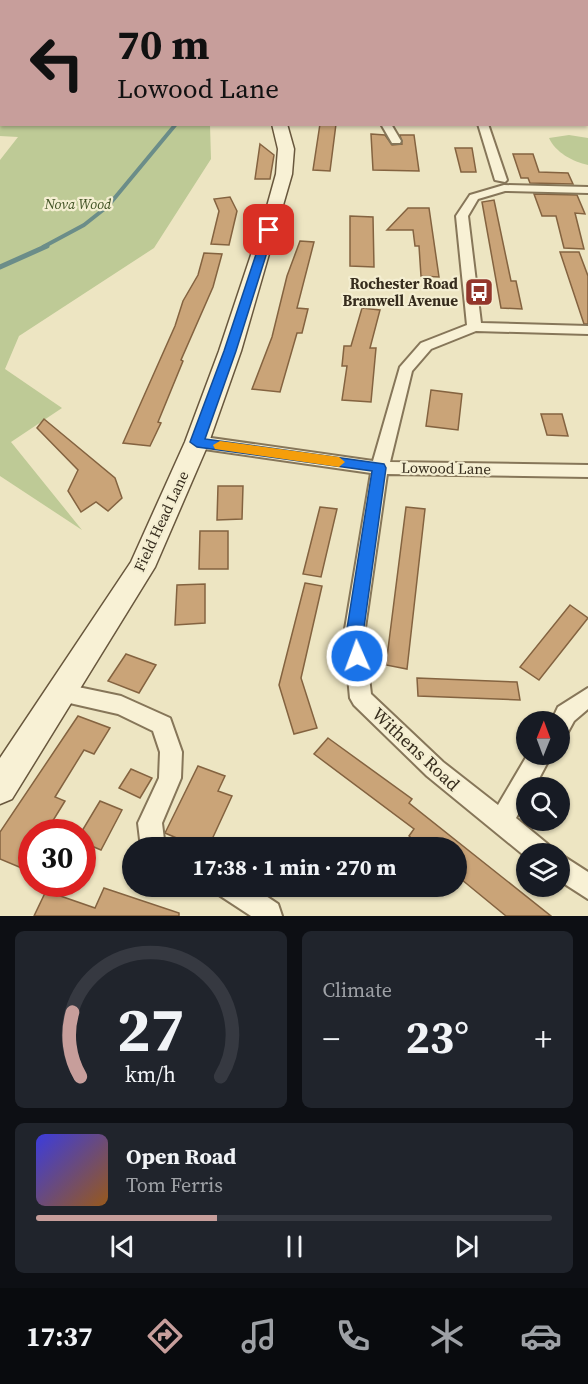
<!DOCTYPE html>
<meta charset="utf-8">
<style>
body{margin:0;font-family:"Source Serif 4",serif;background:#20242c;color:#f1f3f6;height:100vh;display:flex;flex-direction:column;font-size:22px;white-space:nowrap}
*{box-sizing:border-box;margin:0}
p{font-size:20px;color:#9ea1a6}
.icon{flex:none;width:33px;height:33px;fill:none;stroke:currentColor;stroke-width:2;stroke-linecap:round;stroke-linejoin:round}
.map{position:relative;height:916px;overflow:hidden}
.side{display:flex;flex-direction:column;gap:15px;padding:15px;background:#0d0f14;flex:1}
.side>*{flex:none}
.guide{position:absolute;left:0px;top:0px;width:588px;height:126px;box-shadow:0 2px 4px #0004;background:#c79e9b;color:#111;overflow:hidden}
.needle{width:39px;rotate:1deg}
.buttons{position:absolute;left:516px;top:711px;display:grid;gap:12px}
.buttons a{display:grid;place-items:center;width:54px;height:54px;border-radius:50%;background:#171b24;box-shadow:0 2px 4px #0004;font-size:30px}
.speed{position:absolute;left:18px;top:819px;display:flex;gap:12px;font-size:30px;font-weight:700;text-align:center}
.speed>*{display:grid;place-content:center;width:78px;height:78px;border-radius:50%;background:#171b24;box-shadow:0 2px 4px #0004;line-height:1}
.speed .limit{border:9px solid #d22;background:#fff;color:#111}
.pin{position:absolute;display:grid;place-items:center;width:51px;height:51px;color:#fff;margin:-26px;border-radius:12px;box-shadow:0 3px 9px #0006}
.me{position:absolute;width:66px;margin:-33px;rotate:358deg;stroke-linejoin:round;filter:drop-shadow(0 0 4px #0008)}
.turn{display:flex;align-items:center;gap:21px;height:126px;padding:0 18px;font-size:27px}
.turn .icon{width:78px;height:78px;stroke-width:2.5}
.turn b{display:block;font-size:42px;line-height:51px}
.big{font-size:45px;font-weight:700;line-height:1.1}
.side .widget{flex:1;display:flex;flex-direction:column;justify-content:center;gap:9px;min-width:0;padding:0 21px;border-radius:9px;background:#20242c}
.side .dial{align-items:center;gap:0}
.dial svg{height:156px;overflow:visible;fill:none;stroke:#363941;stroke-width:7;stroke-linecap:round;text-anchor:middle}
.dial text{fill:#f1f3f6;stroke:none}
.song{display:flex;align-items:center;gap:18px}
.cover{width:72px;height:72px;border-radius:9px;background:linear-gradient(135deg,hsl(240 70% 55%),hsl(30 70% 35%))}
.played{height:6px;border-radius:3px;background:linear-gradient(90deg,#c79e9b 35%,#363941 35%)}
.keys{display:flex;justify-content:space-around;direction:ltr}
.heat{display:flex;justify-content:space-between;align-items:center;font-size:33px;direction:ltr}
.side .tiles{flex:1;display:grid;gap:15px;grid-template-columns:1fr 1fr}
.widget:last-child{grid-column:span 2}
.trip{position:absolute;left:122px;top:837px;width:345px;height:60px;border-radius:30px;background:#171b24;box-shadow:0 2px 4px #0004;font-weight:700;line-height:60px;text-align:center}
.dock{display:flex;height:96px;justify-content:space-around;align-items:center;background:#090b0e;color:#9ea1a6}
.dock .icon{width:42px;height:42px}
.dock .selected{color:#c79e9b}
.dock b{font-size:27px;color:#f1f3f6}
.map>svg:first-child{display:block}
</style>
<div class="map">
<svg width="588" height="916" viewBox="0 0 588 916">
<rect width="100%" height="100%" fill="#ede5c2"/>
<path fill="#e2e0af" d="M271 0H588V6L586 2Z"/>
<g fill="#beca96">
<path d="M0 105 2 124 210 125 211 159 154 248 19 336 5 369 62 408 11 442 82 530 0 476V160L18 137 0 136Z"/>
<path d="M569 135 588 138V165C573 162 555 152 549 138Z"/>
</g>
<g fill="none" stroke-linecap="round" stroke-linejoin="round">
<path stroke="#6b8d89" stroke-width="4" d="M43 247 84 225 108 206 176 124"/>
<path stroke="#6b8d89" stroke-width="5" d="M0 267 47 246"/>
</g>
<g fill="#caa478" stroke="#846340" stroke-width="1.5">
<path d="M320 124H336L330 171 313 170Z"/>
<path d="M371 134 385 135 392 145 402 144 400 135H414L419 171 373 170Z"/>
<path d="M260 144 274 155 270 179H255Z"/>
<path d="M455 148H472L476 172H461Z"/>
<path d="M513 154H533L539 172 568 173 573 184 530 183 528 178H521Z"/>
<path d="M534 194 577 195 585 214 575 213 584 249 564 248 556 216H542Z"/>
<path d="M230 197 237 211 229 245 211 244 219 211 214 199Z"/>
<path d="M494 200 511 281H516L522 309 501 308 482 202Z"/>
<path d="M408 208H429L439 277 421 276 419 246H415L413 230H387Z"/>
<path d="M350 216 373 217 374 267 350 266Z"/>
<path d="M300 241 314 242 297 308 308 309 302 333H297L280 392 252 389 272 337 287 276Z"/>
<path d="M560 252H579L588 276V324H584Z"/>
<path d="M204 253 222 254 213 287 181 360 183 361 158 422 161 423 150 446 123 443 175 326 183 301 198 275Z"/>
<path d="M362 308 380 310 370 348H376L371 402 342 400 347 366H342L344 346H351Z"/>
<path d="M431 390 462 394 458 430 426 426Z"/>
<path d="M541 414H562L568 436 547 435Z"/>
<path d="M44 419 115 478 122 498 108 511 96 502 81 512 68 491 78 470 37 428Z"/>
<path d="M218 486H243L242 519 217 520Z"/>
<path d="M320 507 337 509 321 577 303 574Z"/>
<path d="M406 507 425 509 407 669 386 665Z"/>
<path d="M200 531H228V569H199Z"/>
<path d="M305 583 322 586 301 678 317 728 294 734 279 685Z"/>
<path d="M205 584V623L175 625 177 585Z"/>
<path d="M570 605 588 618 539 680 520 667Z"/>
<path d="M126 654 156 665 139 693 108 681Z"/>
<path d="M417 678 517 682 520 700 418 696Z"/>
<path d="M78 716 110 728 94 754 84 750 55 797 65 801 46 832H32V857L24 869 0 859V832Z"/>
<path d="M328 738 412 799 409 803 551 916H506L456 875V848H423L409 836 414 829 314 754Z"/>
<path d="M198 766 225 776 218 791 232 796 208 848H200L165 833Z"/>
<path d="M131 769 152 778 140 798 119 788Z"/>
<path d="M100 801 122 810 101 850 82 842V831Z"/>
<path d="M104 888 179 913V916H34L46 891 95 908Z"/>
</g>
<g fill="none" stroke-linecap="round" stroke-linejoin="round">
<g stroke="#867659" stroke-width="4">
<g id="minor">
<rect x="586" y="7" width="2" height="4"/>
<path d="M381 124H391L401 141 400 143H392Z"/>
<path d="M478 124H488L507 180 505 182 495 180Z"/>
<path d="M504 185 588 187V193L505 191 478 199 468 216 481 323 588 326V334L476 331 431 349 412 371 390 462 588 465V477L387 474 364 635 371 694 443 762 498 805 528 754H552L534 788H526V800L516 818 550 846 554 854H526V857L427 776 354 705 350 698 344 635 371 473 197 448 189 442 197 436 373 461 400 367 421 343 467 325 456 216 470 195Z"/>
<path d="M59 683 121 696 170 718 182 752 181 778 162 823 165 848H141L138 823 159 778 160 752 153 731 118 714 52 699 49 692 52 685Z"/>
<path d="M588 688V709L574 721 568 732 560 735V722H551L558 707Z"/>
<path d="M560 854 588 872V899L560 881Z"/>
<path d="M216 886H251L278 904 282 916H251L219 895Z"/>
</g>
</g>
<g stroke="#68573d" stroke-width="3">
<g id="secondary">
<path d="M255 0H267L255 2Z"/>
<path d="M272 124H287L294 149 292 174 241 351 209 442 155 567 12 799 0 804V758L131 562 185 442 219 351 266 210 276 174 278 149Z"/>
</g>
</g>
<use href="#minor" fill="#f8f1d5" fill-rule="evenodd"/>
<use href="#secondary" fill="#f8f1d5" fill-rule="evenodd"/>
</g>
<path fill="#1a73e8" stroke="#114b97" stroke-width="1.5" d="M269 227 274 230 236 351 205 439 384 464 386 468 363 635 365 656 362 661H351L346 635 372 471 197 447 190 442 224 351 264 230Z"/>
<path fill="#f59e0b" d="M220 441 339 457 345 462 339 467 215 449 213 445Z"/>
<defs>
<g id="bus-square" transform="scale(1.5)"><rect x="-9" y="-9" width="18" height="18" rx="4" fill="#93362b" stroke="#f4eed1"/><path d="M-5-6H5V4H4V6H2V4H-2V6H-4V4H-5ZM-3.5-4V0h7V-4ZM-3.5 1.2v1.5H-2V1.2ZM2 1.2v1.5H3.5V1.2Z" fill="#fff"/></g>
</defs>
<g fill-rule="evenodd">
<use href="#bus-square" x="479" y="292"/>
</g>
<g text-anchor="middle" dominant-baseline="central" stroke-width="4.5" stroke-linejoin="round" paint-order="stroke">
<g font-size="14" font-style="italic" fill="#415224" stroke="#f4eed1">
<text x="78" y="204">Nova Wood</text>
</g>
<g font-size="15" font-weight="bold" fill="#362c1d" stroke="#f4eed1" text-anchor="end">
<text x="458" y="283">Rochester Road<tspan x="458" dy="17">Branwell Avenue</tspan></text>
</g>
<g font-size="15" fill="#362c1d" stroke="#f4eed1">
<text transform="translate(446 468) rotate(1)">Lowood Lane</text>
<text transform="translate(161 521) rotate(-65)">Field Head Lane</text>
</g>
<g font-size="18" fill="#362c1d" stroke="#f4eed1">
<text transform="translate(416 749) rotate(43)">Withens Road</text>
</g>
</g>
</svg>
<div class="buttons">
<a><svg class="needle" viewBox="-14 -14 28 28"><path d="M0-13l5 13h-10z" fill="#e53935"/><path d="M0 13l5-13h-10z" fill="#9ea1a6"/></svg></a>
<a><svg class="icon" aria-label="search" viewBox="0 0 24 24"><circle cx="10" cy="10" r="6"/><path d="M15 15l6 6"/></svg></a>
<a><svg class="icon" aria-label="layers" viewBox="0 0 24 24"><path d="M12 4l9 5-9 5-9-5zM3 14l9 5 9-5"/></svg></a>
</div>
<div class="speed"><div class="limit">30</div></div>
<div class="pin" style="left:269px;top:230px;background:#d93025"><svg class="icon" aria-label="arrive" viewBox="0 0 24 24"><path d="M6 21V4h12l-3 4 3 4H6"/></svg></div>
<svg class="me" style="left:357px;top:656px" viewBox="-20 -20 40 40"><circle r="17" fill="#1a73e8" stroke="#fff" stroke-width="3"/><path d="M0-11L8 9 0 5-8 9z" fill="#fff"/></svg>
<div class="trip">17:38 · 1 min · 270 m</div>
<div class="guide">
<div class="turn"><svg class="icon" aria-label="left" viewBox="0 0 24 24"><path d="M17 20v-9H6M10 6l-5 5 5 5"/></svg><div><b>70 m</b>Lowood Lane</div></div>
</div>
</div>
<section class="side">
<div class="tiles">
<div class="widget dial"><svg viewBox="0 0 100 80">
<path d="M14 69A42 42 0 1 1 86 69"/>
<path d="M14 69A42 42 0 0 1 10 36" stroke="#c79e9b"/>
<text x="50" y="56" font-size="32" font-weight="700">27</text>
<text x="50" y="72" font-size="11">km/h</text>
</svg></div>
<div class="widget"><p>Climate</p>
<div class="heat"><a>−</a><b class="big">23°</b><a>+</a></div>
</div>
<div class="widget">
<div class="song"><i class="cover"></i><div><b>Open Road</b><p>Tom Ferris</p></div></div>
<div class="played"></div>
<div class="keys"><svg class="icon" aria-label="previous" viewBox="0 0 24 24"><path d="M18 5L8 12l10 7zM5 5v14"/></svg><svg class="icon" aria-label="pause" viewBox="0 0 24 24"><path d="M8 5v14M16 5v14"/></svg><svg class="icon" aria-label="next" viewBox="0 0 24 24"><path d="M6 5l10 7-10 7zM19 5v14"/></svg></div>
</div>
</div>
</section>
<nav class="dock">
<b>17:37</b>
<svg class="icon selected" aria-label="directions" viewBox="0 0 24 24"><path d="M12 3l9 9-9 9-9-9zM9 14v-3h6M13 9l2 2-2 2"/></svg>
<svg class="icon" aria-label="music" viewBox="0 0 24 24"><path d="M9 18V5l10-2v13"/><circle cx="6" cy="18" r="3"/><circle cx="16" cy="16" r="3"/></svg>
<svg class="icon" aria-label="phone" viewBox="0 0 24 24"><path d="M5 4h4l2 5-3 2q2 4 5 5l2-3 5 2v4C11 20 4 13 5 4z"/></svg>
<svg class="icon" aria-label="climate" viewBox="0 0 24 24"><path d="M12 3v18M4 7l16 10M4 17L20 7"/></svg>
<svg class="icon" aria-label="car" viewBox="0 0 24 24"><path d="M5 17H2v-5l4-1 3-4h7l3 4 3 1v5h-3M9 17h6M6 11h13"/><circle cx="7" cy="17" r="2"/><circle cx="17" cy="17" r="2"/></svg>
</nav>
